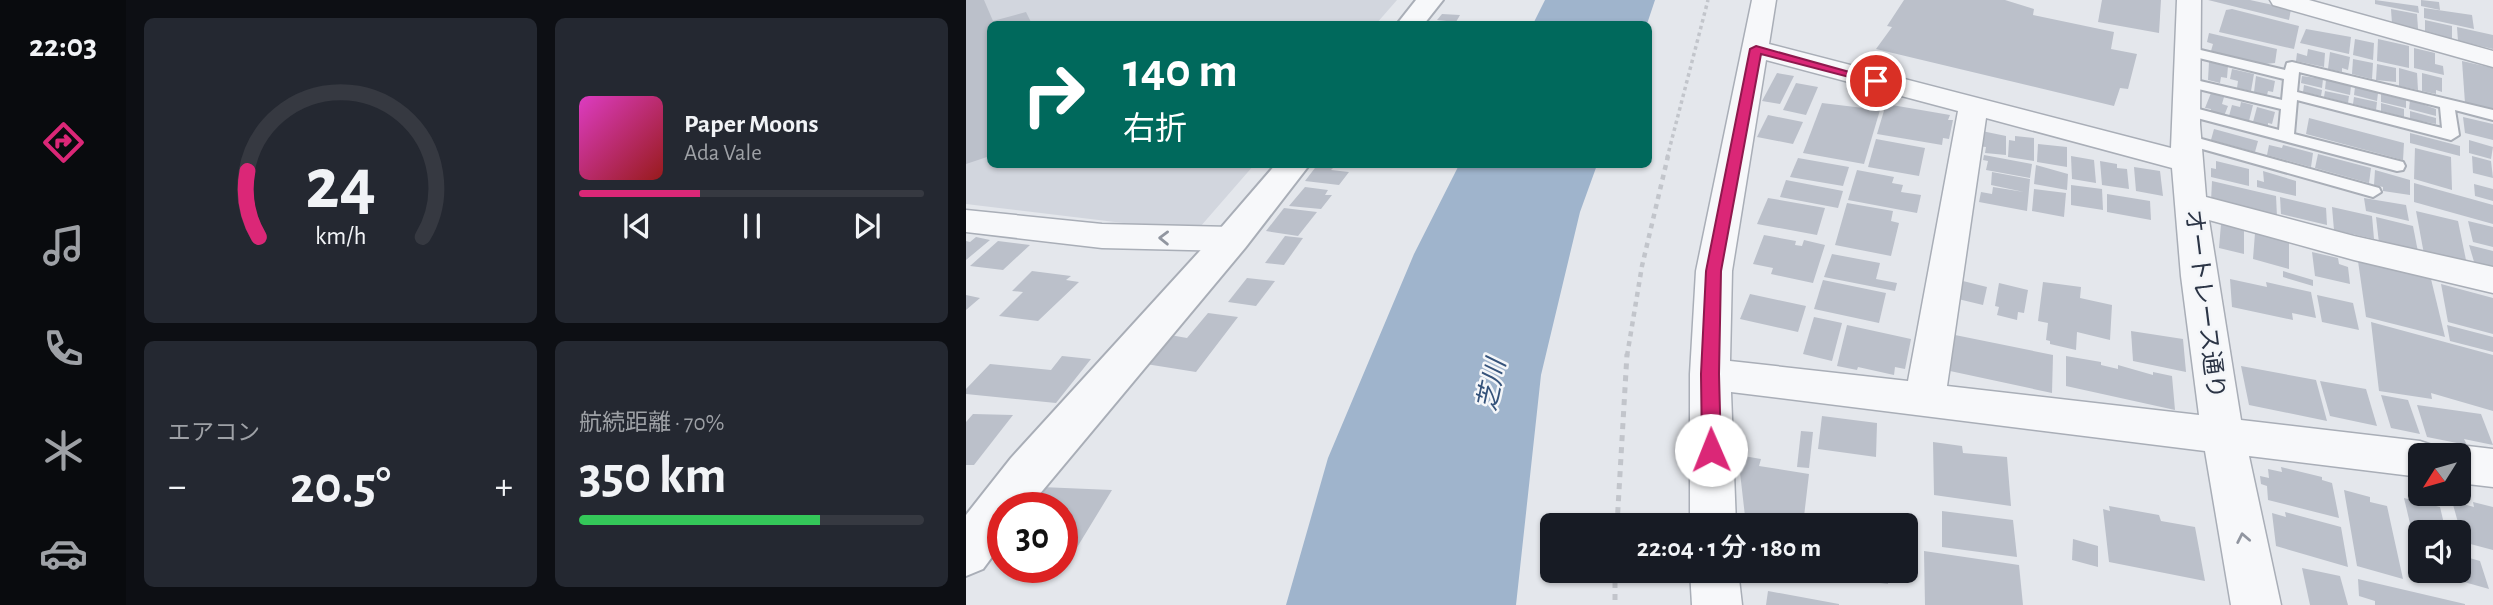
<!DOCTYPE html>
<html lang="ja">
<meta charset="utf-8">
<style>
body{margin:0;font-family:"Alegreya Sans","Noto Sans JP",sans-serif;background:#242831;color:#f1f3f6;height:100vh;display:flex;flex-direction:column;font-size:26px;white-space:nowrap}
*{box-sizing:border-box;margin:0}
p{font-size:23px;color:#9ea1a6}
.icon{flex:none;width:38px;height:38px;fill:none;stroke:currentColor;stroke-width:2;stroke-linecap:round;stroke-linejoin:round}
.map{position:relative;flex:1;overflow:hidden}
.drawer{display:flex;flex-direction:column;gap:18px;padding:18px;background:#0d0f14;width:840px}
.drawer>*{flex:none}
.guide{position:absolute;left:21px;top:21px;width:665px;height:147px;border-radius:10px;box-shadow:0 2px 5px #0004;background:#00695c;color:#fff;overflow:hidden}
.needle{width:46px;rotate:233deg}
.buttons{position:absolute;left:1442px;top:443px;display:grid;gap:14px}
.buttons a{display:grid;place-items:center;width:63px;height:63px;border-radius:10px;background:#171b24;box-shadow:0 2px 5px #0004;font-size:35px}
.speed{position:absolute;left:21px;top:492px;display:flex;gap:14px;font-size:35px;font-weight:700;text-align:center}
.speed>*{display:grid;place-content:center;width:91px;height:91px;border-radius:50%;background:#171b24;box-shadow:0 2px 5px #0004;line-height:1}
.speed .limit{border:10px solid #d22;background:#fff;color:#111}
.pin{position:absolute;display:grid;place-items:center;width:60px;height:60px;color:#fff;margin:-30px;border:4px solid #fff;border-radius:50%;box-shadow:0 2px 7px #0007}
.me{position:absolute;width:77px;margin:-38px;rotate:359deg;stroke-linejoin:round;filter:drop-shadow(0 0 5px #0008)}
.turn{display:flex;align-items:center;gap:24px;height:147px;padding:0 21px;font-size:32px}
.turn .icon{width:91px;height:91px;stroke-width:2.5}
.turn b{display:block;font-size:49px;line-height:60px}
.big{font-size:52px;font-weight:600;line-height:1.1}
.drawer .widget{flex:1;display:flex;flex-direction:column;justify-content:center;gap:10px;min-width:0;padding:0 24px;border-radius:10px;background:#242831}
.drawer .dial{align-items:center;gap:0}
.dial svg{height:182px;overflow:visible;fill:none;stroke:#363941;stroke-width:7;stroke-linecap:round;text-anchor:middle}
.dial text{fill:#f1f3f6;stroke:none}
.song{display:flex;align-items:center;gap:21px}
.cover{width:84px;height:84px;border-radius:10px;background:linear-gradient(135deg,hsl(310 70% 55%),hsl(0 70% 35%))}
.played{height:7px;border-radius:4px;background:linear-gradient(90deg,#db2777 35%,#363941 35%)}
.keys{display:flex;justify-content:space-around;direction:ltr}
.heat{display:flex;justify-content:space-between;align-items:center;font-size:38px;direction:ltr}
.charge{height:10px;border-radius:5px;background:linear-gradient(90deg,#34c759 70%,#363941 0)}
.drawer .tiles{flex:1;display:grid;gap:18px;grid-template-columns:repeat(2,1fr)}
.trip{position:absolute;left:574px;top:513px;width:378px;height:70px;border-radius:10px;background:#171b24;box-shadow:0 2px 5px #0004;font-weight:600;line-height:70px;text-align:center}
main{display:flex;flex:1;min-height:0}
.menu{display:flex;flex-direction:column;width:126px;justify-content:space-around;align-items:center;background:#090b0e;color:#9ea1a6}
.menu .icon{width:49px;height:49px}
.menu .selected{color:#db2777}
.menu b{font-size:32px;color:#f1f3f6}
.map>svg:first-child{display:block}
</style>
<main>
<nav class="menu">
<b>22:03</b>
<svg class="icon selected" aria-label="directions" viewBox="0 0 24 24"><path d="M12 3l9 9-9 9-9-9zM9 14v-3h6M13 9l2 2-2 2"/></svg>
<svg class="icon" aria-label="music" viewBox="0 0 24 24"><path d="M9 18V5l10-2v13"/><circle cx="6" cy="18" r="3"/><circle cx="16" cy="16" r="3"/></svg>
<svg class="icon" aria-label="phone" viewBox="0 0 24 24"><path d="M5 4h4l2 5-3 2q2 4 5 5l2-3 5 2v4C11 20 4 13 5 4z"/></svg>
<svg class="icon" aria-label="climate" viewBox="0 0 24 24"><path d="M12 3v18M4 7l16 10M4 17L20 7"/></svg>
<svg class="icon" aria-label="car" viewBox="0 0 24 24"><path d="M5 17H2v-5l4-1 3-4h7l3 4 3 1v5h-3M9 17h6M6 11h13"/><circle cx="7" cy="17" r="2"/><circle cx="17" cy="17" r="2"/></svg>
</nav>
<section class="drawer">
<div class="tiles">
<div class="widget dial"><svg viewBox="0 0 100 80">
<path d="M14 69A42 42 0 1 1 86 69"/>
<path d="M14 69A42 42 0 0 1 9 40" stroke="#db2777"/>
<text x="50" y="56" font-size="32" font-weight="700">24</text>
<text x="50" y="72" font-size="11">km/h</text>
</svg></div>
<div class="widget">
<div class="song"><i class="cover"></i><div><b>Paper Moons</b><p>Ada Vale</p></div></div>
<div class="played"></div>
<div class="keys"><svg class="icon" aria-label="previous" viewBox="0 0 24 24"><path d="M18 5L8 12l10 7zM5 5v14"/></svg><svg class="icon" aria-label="pause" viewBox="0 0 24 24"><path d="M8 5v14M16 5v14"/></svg><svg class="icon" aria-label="next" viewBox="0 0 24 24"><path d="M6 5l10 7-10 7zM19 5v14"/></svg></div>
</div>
<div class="widget"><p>エアコン</p>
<div class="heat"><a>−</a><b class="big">20.5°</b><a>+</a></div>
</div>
<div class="widget"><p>航続距離 · 70%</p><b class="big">350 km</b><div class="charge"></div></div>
</div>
</section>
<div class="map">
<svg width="1527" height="605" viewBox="0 0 1527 605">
<rect width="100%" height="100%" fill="#e4e7ec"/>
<path fill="#d2d6de" d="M0 0H431L410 24H24V164L288 165 234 227 207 229 0 204Z"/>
<g fill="#9fb4cc">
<path d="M579 0H689L681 24H567Z"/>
<path d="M493 165H631L614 212 575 375 550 605H320L362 458 448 254Z"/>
</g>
<g fill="#bbc0ca">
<path d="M0 0H18L27 21 60 12 66 24H24V156L0 164Z"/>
<path d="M938 0H1039L1068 9 1067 15 1148 32 1145 49 1171 54 1162 89 1154 88 1148 106 910 49 926 27 921 26Z"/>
<path d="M1136 0H1195L1193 33 1132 22Z"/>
<path d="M1242 0H1284L1325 9 1323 20Z"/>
<path d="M1409 0 1452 6 1453 13 1409 4Z"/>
<path d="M1455 0 1473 2 1474 10 1455 6Z"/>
<path d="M1458 8 1506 15 1508 29 1458 18Z"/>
<path d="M1266 9 1333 26 1328 49 1253 32 1260 10Z"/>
<path d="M1425 9 1451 14 1452 29 1426 24Z"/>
<path d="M476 14 494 15 490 22 471 20Z"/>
<path d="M1459 20 1486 26V39L1459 31Z"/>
<path d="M1491 27 1527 35V49L1492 41Z"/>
<path d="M1340 29 1385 37 1383 54 1334 43Z"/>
<path d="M1243 33 1311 49 1309 63 1299 64 1245 51 1247 44 1241 42Z"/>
<path d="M1389 39 1408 43 1407 60 1387 55Z"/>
<path d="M1412 39 1443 46V68L1411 61Z"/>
<path d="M1448 48 1469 53V64L1477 66 1478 75 1448 68Z"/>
<path d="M1342 49 1359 53 1358 67 1330 61 1331 53 1341 56Z"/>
<path d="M1364 52 1384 57 1382 70 1376 68V72L1362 69Z"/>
<path d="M1387 59 1407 63 1406 79 1386 74Z"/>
<path d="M1496 61 1527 68V109L1499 103Z"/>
<path d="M1243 62 1262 66 1261 78 1255 77 1254 83 1242 80Z"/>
<path d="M1411 64 1430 68V82L1410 80Z"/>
<path d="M1433 68 1451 73 1452 90 1433 86Z"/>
<path d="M1266 69 1288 74 1285 91 1271 88 1272 81 1264 79Z"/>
<path d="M811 73 828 76 814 104 796 101Z"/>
<path d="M1456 73 1476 78V92L1470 90V94L1456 91Z"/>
<path d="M1290 76 1309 81 1307 92 1302 91 1301 95 1288 92Z"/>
<path d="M1336 76 1357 79 1356 88 1335 83Z"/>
<path d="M1360 80 1385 86 1384 95 1359 89Z"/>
<path d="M830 83 852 87 840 115 817 110Z"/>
<path d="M1338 85 1356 90 1355 96 1337 92Z"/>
<path d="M1389 87 1412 93 1411 101 1388 95Z"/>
<path d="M1359 91 1383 96 1382 103 1358 97Z"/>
<path d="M1245 93 1258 97 1256 104 1262 106 1258 116 1244 112 1245 109 1239 108Z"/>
<path d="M1415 94 1440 100V108L1415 102Z"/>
<path d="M1388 97 1411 102 1410 110 1387 104Z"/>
<path d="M1444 100 1470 109V116L1443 109Z"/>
<path d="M1275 102 1287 105 1283 121 1263 116 1266 105 1274 107Z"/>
<path d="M856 103 914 110 898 164 837 153Z"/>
<path d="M1415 103 1438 109V117L1415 111Z"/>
<path d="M920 104 984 115 982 120H987L983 139 977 138 976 145 911 134Z"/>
<path d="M1291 107 1309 112 1306 124 1302 123V126L1287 122Z"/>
<path d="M1444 111 1470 118V124L1444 119Z"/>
<path d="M802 115 837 122 827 144 791 137Z"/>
<path d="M1497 117 1527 124V140L1499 133Z"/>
<path d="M1343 118 1438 143 1437 160 1340 134Z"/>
<path d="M1248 129 1292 141 1289 152 1245 140Z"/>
<path d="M1011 130 1040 136V155L1019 153 1020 147 1011 146Z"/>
<path d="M1444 133 1494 146V156L1444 143Z"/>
<path d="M1049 136 1068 138V161L1042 157 1043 140 1049 141Z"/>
<path d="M910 139 959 148 953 176 902 167Z"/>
<path d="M1503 140 1527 147 1525 159 1503 153Z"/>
<path d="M1072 144 1101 147V167L1071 162Z"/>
<path d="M1303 145 1316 148 1317 145 1347 153 1345 167 1301 155Z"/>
<path d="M1449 148 1485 157 1486 190 1448 179Z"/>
<path d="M1352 154 1405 168 1403 183 1349 168Z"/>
<path d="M1018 155 1066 164 1064 178 1020 170 1022 161 1017 160Z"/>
<path d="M1105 156 1128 160 1130 183 1106 179Z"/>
<path d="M1506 156 1525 161 1527 178 1507 173Z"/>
<path d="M832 158 883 167 877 186 824 177Z"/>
<path d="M1134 161 1151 164V168L1161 169 1163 189 1136 185Z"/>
<path d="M1250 161 1283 169V186L1245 177V168L1250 169Z"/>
<path d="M352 164 369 166 365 170 383 172 373 185 339 181Z"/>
<path d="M1070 165 1102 174 1101 190 1068 184Z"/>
<path d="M1168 167 1194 171 1197 196 1170 191Z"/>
<path d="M891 170 928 177 926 183 937 185 935 192 955 195 951 213 882 200Z"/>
<path d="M1409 170 1444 180V195L1417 191V187L1408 185Z"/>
<path d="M1297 171 1330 181V196L1291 187V180L1298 182Z"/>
<path d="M1026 172 1064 179 1061 211 1013 202 1015 192 1026 194 1027 187 1058 192 1025 185Z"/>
<path d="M820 180 877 191 872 208 814 197Z"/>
<path d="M1246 181 1310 196 1311 217 1245 201Z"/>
<path d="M1448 183 1527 205V224L1448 202Z"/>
<path d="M1508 184 1527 189V201L1509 196Z"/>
<path d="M1105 185 1136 189 1137 210 1105 205Z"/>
<path d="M339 187 362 190 359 195H366L355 209 323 206Z"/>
<path d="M1068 189 1100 193 1098 217 1066 211Z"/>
<path d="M1141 194 1184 201 1185 220 1141 212Z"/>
<path d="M1314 197 1360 208 1361 225 1315 214Z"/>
<path d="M802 198 859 208 851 235 791 224Z"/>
<path d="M1398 198 1440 205 1443 221 1400 211Z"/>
<path d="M881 203 927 211 925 221 933 223 925 256 869 245Z"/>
<path d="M1366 207 1406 216 1408 239 1368 230Z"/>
<path d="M318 208 351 212 332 236 300 231Z"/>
<path d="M1450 211 1492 221 1501 265 1458 254Z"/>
<path d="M1410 217 1447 226 1452 252 1413 243Z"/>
<path d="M1502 221 1527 227V247L1507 242Z"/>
<path d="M1255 224 1278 230V254L1253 248Z"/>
<path d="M1294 231 1323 238V269L1287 259 1289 233 1294 234Z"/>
<path d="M798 235 830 241 829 245 836 246 838 240 859 245 847 283 805 274 807 268 787 264Z"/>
<path d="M319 236 337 238 318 265 299 263Z"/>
<path d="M10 237 24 240 0 260V241L4 242Z"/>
<path d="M32 241 64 245 37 270 4 266Z"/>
<path d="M1503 245 1527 251V270L1509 265Z"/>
<path d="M1346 252 1372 258 1373 264 1382 267 1384 284 1349 276Z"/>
<path d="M866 254 914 263 910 279 931 283 929 291 858 277Z"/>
<path d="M1392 261 1465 279 1479 337 1400 317Z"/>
<path d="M66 271 105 276 100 280 113 282 72 321 33 316 57 292 46 291Z"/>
<path d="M1317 271 1347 280V286L1317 277Z"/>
<path d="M281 278 309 281 290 306 262 302Z"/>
<path d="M1264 279 1301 287 1300 282 1345 292 1350 318 1326 313 1327 320 1266 307Z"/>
<path d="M857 280 920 293 913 323 848 309Z"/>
<path d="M997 281 1021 287 1017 305 992 299Z"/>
<path d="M1077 282 1115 287 1114 298 1146 305 1144 340 1111 332 1110 350 1084 344V341L1080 340 1082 323 1072 321Z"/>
<path d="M1033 283 1062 290 1058 313 1052 312 1051 320 1031 315 1033 307 1029 306Z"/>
<path d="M1475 284 1527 298V334L1482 322Z"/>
<path d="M784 294 840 306 832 332 774 319Z"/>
<path d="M0 295 14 298 0 310Z"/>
<path d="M1351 295 1387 303 1393 330 1356 322Z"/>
<path d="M242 313 272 317 230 372 180 364 204 335 221 338Z"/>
<path d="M848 317 876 323 866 361 837 354Z"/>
<path d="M1405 322 1527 355V411L1465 393 1466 399 1413 391Z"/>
<path d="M881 325 945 339 939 369 929 367 928 375 892 367 891 370 871 366Z"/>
<path d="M1481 325 1527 337V352L1484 341Z"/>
<path d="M1165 331 1217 339 1220 372 1167 361Z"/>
<path d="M989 335 1087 355 1086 393 984 371Z"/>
<path d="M96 356 125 359 90 403 0 394V389L24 364 85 370Z"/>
<path d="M1100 356 1135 362V365L1152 369V365L1187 375V372L1206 376 1209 410 1100 386Z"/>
<path d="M1275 366 1350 380 1361 421 1283 405Z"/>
<path d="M1354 381 1400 389 1411 426 1364 416Z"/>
<path d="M1415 395 1442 400 1454 434 1425 428Z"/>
<path d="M1451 405 1515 414 1527 445 1498 439 1501 445 1461 437Z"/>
<path d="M7 414 47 415 8 465H0V422Z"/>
<path d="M856 416 911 423 910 457 852 449Z"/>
<path d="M835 431 847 432 843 468 831 467Z"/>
<path d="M967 442 996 446 997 453 1041 457 1045 506 968 495Z"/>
<path d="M772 455 795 459 793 466 843 474 837 525H780Z"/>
<path d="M1315 467 1356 477V480L1366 483 1373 518 1302 500 1301 486 1295 484 1294 476 1303 478 1302 469 1316 472Z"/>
<path d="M75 487 146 490 107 554 96 553V508H61Z"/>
<path d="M1378 490 1404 497V502L1421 506 1437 579 1391 566Z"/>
<path d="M1438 498 1474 507 1480 532H1454V534L1446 532Z"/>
<path d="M1486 501 1508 507 1507 502 1527 507V550L1493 541V532H1482L1480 522 1493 526Z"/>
<path d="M1143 506 1193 515 1195 521 1229 527 1239 581 1143 562 1137 509 1144 511Z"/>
<path d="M976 511 1047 520 1051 557 976 547Z"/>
<path d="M1319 512 1375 527 1382 567 1310 546 1306 513 1320 517Z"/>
<path d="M1107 539 1132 546V567L1106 560Z"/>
<path d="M958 551 1053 565 1057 605H959Z"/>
<path d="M1493 555 1514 561 1523 589 1459 571 1493 570Z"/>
<path d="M1336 568 1374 576 1382 605H1344Z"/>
<path d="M841 570H922V584L841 574Z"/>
<path d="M1392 579 1499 604V605H1409V601L1393 596Z"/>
<path d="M802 591 873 604V605H800Z"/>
</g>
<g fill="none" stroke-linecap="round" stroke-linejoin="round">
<g stroke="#a9aeb7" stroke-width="4">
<g id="service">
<path d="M1222 47 1319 70 1321 63 1326 62 1527 110V120L1489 110 1493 135 1485 140 1331 100 1328 134 1437 162 1439 166 1437 170 1431 171 1216 114 1213 111 1221 106 1313 130 1315 109 1216 85 1214 82 1221 78 1316 100 1318 79 1217 54 1215 51ZM1333 72 1474 107 1476 128 1331 92Z"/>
<path d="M1221 135 1413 188 1415 192 1407 197 1215 143 1213 140 1215 137Z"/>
</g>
</g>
<g stroke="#a9aeb7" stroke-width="3">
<g id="minor">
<path d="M786 0H810L803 44 1205 148 1211 0H1235L1234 124 1240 197 1388 236 1527 267V293L1388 260 1243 220 1275 420 1454 441 1469 446 1474 455H1454V477L1283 456 1315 605H1265L1239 451 765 392 770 525H724V374L730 271ZM800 60 992 111 942 381 764 361 766 271ZM1020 118 1206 168 1215 276 1233 415 981 386Z"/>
<path d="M1304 0H1343L1527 51V67L1307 5Z"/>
<path d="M0 210 136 224 266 227 278 231 283 239 278 247 266 251 136 248 0 232Z"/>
<path d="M1493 445 1527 449V487L1493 483V455H1476L1478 451Z"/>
<path d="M724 570H772L776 605H726Z"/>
</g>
</g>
<g stroke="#a9aeb7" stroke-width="4">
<g id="tertiary">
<path d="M450 0H477L458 24H431Z"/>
<path d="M310 164H344L279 248 62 508H37V542L17 569 0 576V515L45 458 253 230Z"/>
</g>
</g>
<path stroke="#c2c5cb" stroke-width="3.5" stroke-dasharray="3.5 3.5" stroke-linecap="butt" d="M701 158 742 0"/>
<path stroke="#c2c5cb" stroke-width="4.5" stroke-dasharray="5 5" stroke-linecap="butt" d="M661 356 676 266 702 156"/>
<g stroke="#c2c5cb" stroke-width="5" stroke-dasharray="6 6" stroke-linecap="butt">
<path d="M651 525 661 354"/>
<path d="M649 570V605"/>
</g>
<use href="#service" fill="#f7f8fa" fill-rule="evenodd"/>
<use href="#minor" fill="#f7f8fa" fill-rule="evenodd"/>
<use href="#tertiary" fill="#f7f8fa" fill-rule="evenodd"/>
</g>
<defs><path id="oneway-chevron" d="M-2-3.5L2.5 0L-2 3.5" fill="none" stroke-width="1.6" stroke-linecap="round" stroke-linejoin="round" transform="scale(1.75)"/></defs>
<g stroke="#9196a0">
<use href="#oneway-chevron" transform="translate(198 238) rotate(-179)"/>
<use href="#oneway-chevron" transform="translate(1277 538) rotate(-101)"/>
</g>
<path fill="#db2777" stroke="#8e194d" stroke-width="2" d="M790 46 916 81 910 84 795 54 755 271 753 374 755 450 752 455 745 458 739 455 736 450 735 374 740 271 784 49Z"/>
<g text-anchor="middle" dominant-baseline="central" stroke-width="5" stroke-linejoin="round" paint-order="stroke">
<g font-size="24" fill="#2b3445" stroke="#f4f6f9">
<text transform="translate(1238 304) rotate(83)">オートレース通り</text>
</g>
<g font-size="26" font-style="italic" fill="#34527a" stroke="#f4f6f9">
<text transform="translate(526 385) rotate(-78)">芝川</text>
</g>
</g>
</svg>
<div class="buttons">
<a><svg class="needle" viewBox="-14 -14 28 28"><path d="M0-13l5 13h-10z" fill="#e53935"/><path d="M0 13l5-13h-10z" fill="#9ea1a6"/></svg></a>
<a><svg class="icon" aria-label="sound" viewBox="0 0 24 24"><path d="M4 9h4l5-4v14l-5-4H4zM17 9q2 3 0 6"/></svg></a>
</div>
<div class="speed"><div class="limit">30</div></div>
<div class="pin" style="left:910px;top:81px;background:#d93025"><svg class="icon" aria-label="arrive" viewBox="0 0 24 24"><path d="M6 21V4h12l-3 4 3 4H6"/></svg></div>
<svg class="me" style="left:745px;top:450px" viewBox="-20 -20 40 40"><circle r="19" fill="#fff"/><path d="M0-13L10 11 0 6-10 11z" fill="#db2777"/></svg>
<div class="trip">22:04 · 1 分 · 180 m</div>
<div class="guide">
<div class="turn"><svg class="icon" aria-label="right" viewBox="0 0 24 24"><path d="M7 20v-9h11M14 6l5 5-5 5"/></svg><div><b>140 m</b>右折</div></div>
</div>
</div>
</main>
